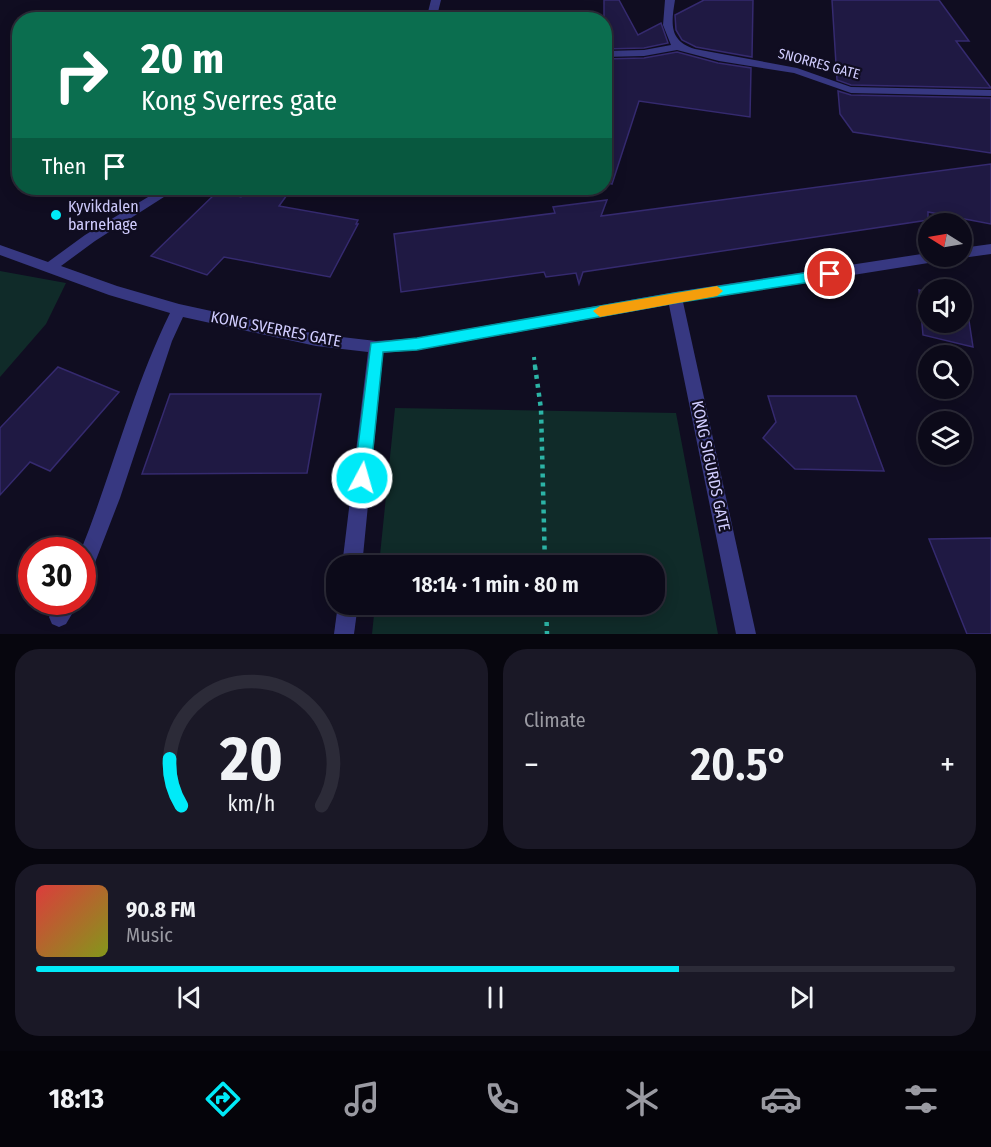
<!DOCTYPE html>
<meta charset="utf-8">
<style>
body{margin:0;font-family:"Fira Sans Condensed",sans-serif;background:#1a1826;color:#f1f3f6;height:100vh;display:flex;flex-direction:column;font-size:22px;white-space:nowrap}
*{box-sizing:border-box;margin:0}
p{font-size:20px;color:#9a9aa2}
.icon{flex:none;width:33px;height:33px;fill:none;stroke:currentColor;stroke-width:2;stroke-linecap:round;stroke-linejoin:round}
.map{position:relative;height:634px;overflow:hidden}
.drawer{display:flex;flex-direction:column;gap:15px;padding:15px;background:#07060e;flex:1}
.drawer>*{flex:none}
.hud{position:absolute;left:12px;top:12px;width:600px;height:183px;border-radius:24px;box-shadow:0 3px 15px #0003,0 0 0 2px #2c2b38;background:#0b6e4f;color:#fff;overflow:hidden}
.needle{width:39px;rotate:281deg}
.buttons{position:absolute;left:918px;top:213px;display:grid;gap:12px}
.buttons a{display:grid;place-items:center;width:54px;height:54px;border-radius:50%;background:#0c0a19;box-shadow:0 3px 15px #0003,0 0 0 2px #2c2b38;font-size:30px}
.speed{position:absolute;left:18px;top:537px;display:flex;gap:12px;font-size:30px;font-weight:700;text-align:center}
.speed>*{display:grid;place-content:center;width:78px;height:78px;border-radius:50%;background:#0c0a19;box-shadow:0 3px 15px #0003,0 0 0 2px #2c2b38;line-height:1}
.speed .limit{border:9px solid #d22;background:#fff;color:#111}
.pin{position:absolute;display:grid;place-items:center;width:51px;height:51px;color:#fff;margin:-26px;border:3px solid #fff;border-radius:50%;box-shadow:0 2px 6px #0007}
.me{position:absolute;width:66px;margin:-33px;rotate:6deg;stroke-linejoin:round;filter:drop-shadow(0 0 4px #0008)}
.turn{display:flex;align-items:center;gap:21px;height:126px;padding:0 30px;font-size:27px}
.turn .icon{width:78px;height:78px;stroke-width:2.5}
.turn b{display:block;font-size:42px;line-height:51px}
.then{display:flex;align-items:center;height:57px;padding:0 30px;background:#0003;gap:12px;font-size:22px}
.big{font-size:45px;font-weight:600;line-height:1.1}
.drawer .tile{flex:1;display:flex;flex-direction:column;justify-content:center;gap:9px;min-width:0;padding:0 21px;border-radius:24px;background:#1a1826}
.drawer .dial{align-items:center;gap:0}
.dial svg{height:156px;overflow:visible;fill:none;stroke:#2c2b38;stroke-width:7;stroke-linecap:round;text-anchor:middle}
.dial text{fill:#f1f3f6;stroke:none}
.song{display:flex;align-items:center;gap:18px}
.cover{width:72px;height:72px;border-radius:9px;background:linear-gradient(135deg,hsl(0 70% 55%),hsl(70 70% 35%))}
.played{height:6px;border-radius:3px;background:linear-gradient(90deg,#00eaf8 70%,#2c2b38 70%)}
.keys{display:flex;justify-content:space-around;direction:ltr}
.heat{display:flex;justify-content:space-between;align-items:center;font-size:33px;direction:ltr}
.drawer .tiles{flex:1;display:grid;gap:15px;grid-template-columns:1fr 1fr}
.tile:last-child{grid-column:span 2}
.trip{position:absolute;left:326px;top:555px;width:339px;height:60px;border-radius:24px;background:#0c0a19;box-shadow:0 3px 15px #0003,0 0 0 2px #2c2b38;font-weight:600;line-height:60px;text-align:center}
.tab-bar{display:flex;height:96px;justify-content:space-around;align-items:center;background:#05040a;color:#9a9aa2}
.tab-bar .icon{width:42px;height:42px}
.tab-bar .on{color:#00eaf8}
.tab-bar b{font-size:27px;color:#f1f3f6}
.map>svg:first-child{display:block}
</style>
<div class="map">
<svg width="991" height="634" viewBox="0 0 991 634">
<rect width="100%" height="100%" fill="#100d21"/>
<g fill="#102b29">
<path d="M0 271 66 283 46 324 0 377Z"/>
<path d="M395 408 676 413 718 634H372L375 605 654 604V566L379 565Z"/>
</g>
<g fill="#1f1943" stroke="#352a6f" stroke-width="1.5">
<path d="M604 0H619L638 35 661 23 668 43 644 48 604 49Z"/>
<path d="M704 0H753L752 57 696 47 682 40 676 30 675 15Z"/>
<path d="M832 0H939L969 41H956L991 88 851 85 837 80Z"/>
<path d="M677 52 718 63 751 68 750 117 639 101 612 184 604 182V59L644 58Z"/>
<path d="M838 91 851 95 991 98V153L853 132 840 114Z"/>
<path d="M991 164V224L928 212V220L583 272 579 284 576 273 546 277 544 272 401 292 394 234 555 213 553 207 607 200 601 216Z"/>
<path d="M249 188H292L279 206 358 220 356 224H358L330 277 224 257 207 275 151 256 218 191 241 197Z"/>
<path d="M919 290 928 292V322H962V299L966 301 973 347 923 335Z"/>
<path d="M58 367 119 392 50 471 30 462 0 495V428Z"/>
<path d="M170 394H321L307 473 142 474Z"/>
<path d="M768 396H856L884 471 795 469 763 438 776 422Z"/>
<path d="M991 538V634H967L929 539Z"/>
</g>
<g fill="none" stroke-linecap="round" stroke-linejoin="round">
<path stroke="#2cb4a6" stroke-width="4" stroke-dasharray="3 4.5" stroke-linecap="butt" d="M534 357 535 367"/>
<g stroke="#2cb4a6" stroke-width="4.5" stroke-dasharray="4 5" stroke-linecap="butt">
<path d="M535 366 541 409 545 566"/>
<path d="M546 604 547 634"/>
</g>
<g fill="#373881" fill-rule="evenodd">
<path d="M431 0H441L436 20H426Z"/>
<path d="M665 0H675C671 24 669 41 695 49L797 68 851 87 991 90V96L851 93 794 73 719 61 677 50 644 56 604 57V51L644 50 671 45 663 25Z"/>
<path d="M163 188H178L95 241 61 266 117 286 179 304 316 334 376 341 416 338 675 292 928 253V256H948L941 261 683 302 756 634H736L669 305 416 350 383 353 362 566H342L368 352 316 346 183 317 172 341 120 498 89 578 82 581V550H81C112 473 133 388 170 313L109 295 0 255V245L48 262 85 235Z"/>
<path d="M991 244V254L962 258 957 256H962V248Z"/>
<path d="M57 602H79L66 624 59 627 52 624 49 617Z"/>
<path d="M338 604H358L354 634H334Z"/>
</g>
</g>
<path fill="#00eaf8" stroke="#0098a1" stroke-width="1.5" d="M830 269 837 274 830 279 675 303 417 350 383 352 370 478 367 483 362 486 356 483 354 478 371 343 417 338 675 293Z"/>
<path fill="#f59e0b" d="M717 286 723 291 717 296 600 317 593 311 600 306Z"/>
<circle fill="#00eaf8" stroke="#100d21" stroke-width="2" cx="56" cy="215" r="6"/>
<g text-anchor="middle" dominant-baseline="central" stroke-width="4.5" stroke-linejoin="round" paint-order="stroke">
<g font-size="14" fill="#d1cdff" stroke="#100d21">
<text transform="translate(819 64) rotate(15)">SNORRES GATE</text>
</g>
<g font-size="16" fill="#d1cdff" stroke="#100d21" text-anchor="start">
<text x="68" y="206">Kyvikdalen<tspan x="68" dy="18">barnehage</tspan></text>
</g>
<g font-size="16" fill="#d1cdff" stroke="#100d21">
<text transform="translate(276 329) rotate(11)">KONG SVERRES GATE</text>
<text transform="translate(711 466) rotate(78)">KONG SIGURDS GATE</text>
</g>
</g>
</svg>
<div class="buttons">
<a><svg class="needle" viewBox="-14 -14 28 28"><path d="M0-13l5 13h-10z" fill="#e53935"/><path d="M0 13l5-13h-10z" fill="#9a9aa2"/></svg></a>
<a><svg class="icon" aria-label="sound" viewBox="0 0 24 24"><path d="M4 9h4l5-4v14l-5-4H4zM17 9q2 3 0 6"/></svg></a>
<a><svg class="icon" aria-label="search" viewBox="0 0 24 24"><circle cx="10" cy="10" r="6"/><path d="M15 15l6 6"/></svg></a>
<a><svg class="icon" aria-label="layers" viewBox="0 0 24 24"><path d="M12 4l9 5-9 5-9-5zM3 14l9 5 9-5"/></svg></a>
</div>
<div class="speed"><div class="limit">30</div></div>
<div class="pin" style="left:830px;top:274px;background:#d93025"><svg class="icon" aria-label="arrive" viewBox="0 0 24 24"><path d="M6 21V4h12l-3 4 3 4H6"/></svg></div>
<svg class="me" style="left:362px;top:478px" viewBox="-20 -20 40 40"><circle r="17" fill="#00eaf8" stroke="#fff" stroke-width="3"/><path d="M0-11L8 9 0 5-8 9z" fill="#fff"/></svg>
<div class="trip">18:14 · 1 min · 80 m</div>
<div class="hud">
<div class="turn"><svg class="icon" aria-label="right" viewBox="0 0 24 24"><path d="M7 20v-9h11M14 6l5 5-5 5"/></svg><div><b>20 m</b>Kong Sverres gate</div></div>
<div class="then">Then<svg class="icon" aria-label="arrive" viewBox="0 0 24 24"><path d="M6 21V4h12l-3 4 3 4H6"/></svg></div>
</div>
</div>
<section class="drawer">
<div class="tiles">
<div class="tile dial"><svg viewBox="0 0 100 80">
<path d="M14 69A42 42 0 1 1 86 69"/>
<path d="M14 69A42 42 0 0 1 8 45" stroke="#00eaf8"/>
<text x="50" y="56" font-size="32" font-weight="700">20</text>
<text x="50" y="72" font-size="11">km/h</text>
</svg></div>
<div class="tile"><p>Climate</p>
<div class="heat"><a>−</a><b class="big">20.5°</b><a>+</a></div>
</div>
<div class="tile">
<div class="song"><i class="cover"></i><div><b>90.8 FM</b><p>Music</p></div></div>
<div class="played"></div>
<div class="keys"><svg class="icon" aria-label="previous" viewBox="0 0 24 24"><path d="M18 5L8 12l10 7zM5 5v14"/></svg><svg class="icon" aria-label="pause" viewBox="0 0 24 24"><path d="M8 5v14M16 5v14"/></svg><svg class="icon" aria-label="next" viewBox="0 0 24 24"><path d="M6 5l10 7-10 7zM19 5v14"/></svg></div>
</div>
</div>
</section>
<nav class="tab-bar">
<b>18:13</b>
<svg class="icon on" aria-label="directions" viewBox="0 0 24 24"><path d="M12 3l9 9-9 9-9-9zM9 14v-3h6M13 9l2 2-2 2"/></svg>
<svg class="icon" aria-label="music" viewBox="0 0 24 24"><path d="M9 18V5l10-2v13"/><circle cx="6" cy="18" r="3"/><circle cx="16" cy="16" r="3"/></svg>
<svg class="icon" aria-label="phone" viewBox="0 0 24 24"><path d="M5 4h4l2 5-3 2q2 4 5 5l2-3 5 2v4C11 20 4 13 5 4z"/></svg>
<svg class="icon" aria-label="climate" viewBox="0 0 24 24"><path d="M12 3v18M4 7l16 10M4 17L20 7"/></svg>
<svg class="icon" aria-label="car" viewBox="0 0 24 24"><path d="M5 17H2v-5l4-1 3-4h7l3 4 3 1v5h-3M9 17h6M6 11h13"/><circle cx="7" cy="17" r="2"/><circle cx="17" cy="17" r="2"/></svg>
<svg class="icon" aria-label="filters" viewBox="0 0 24 24"><path d="M4 7h16M4 17h16"/><circle cx="9" cy="7" r="2"/><circle cx="15" cy="17" r="2"/></svg>
</nav>
